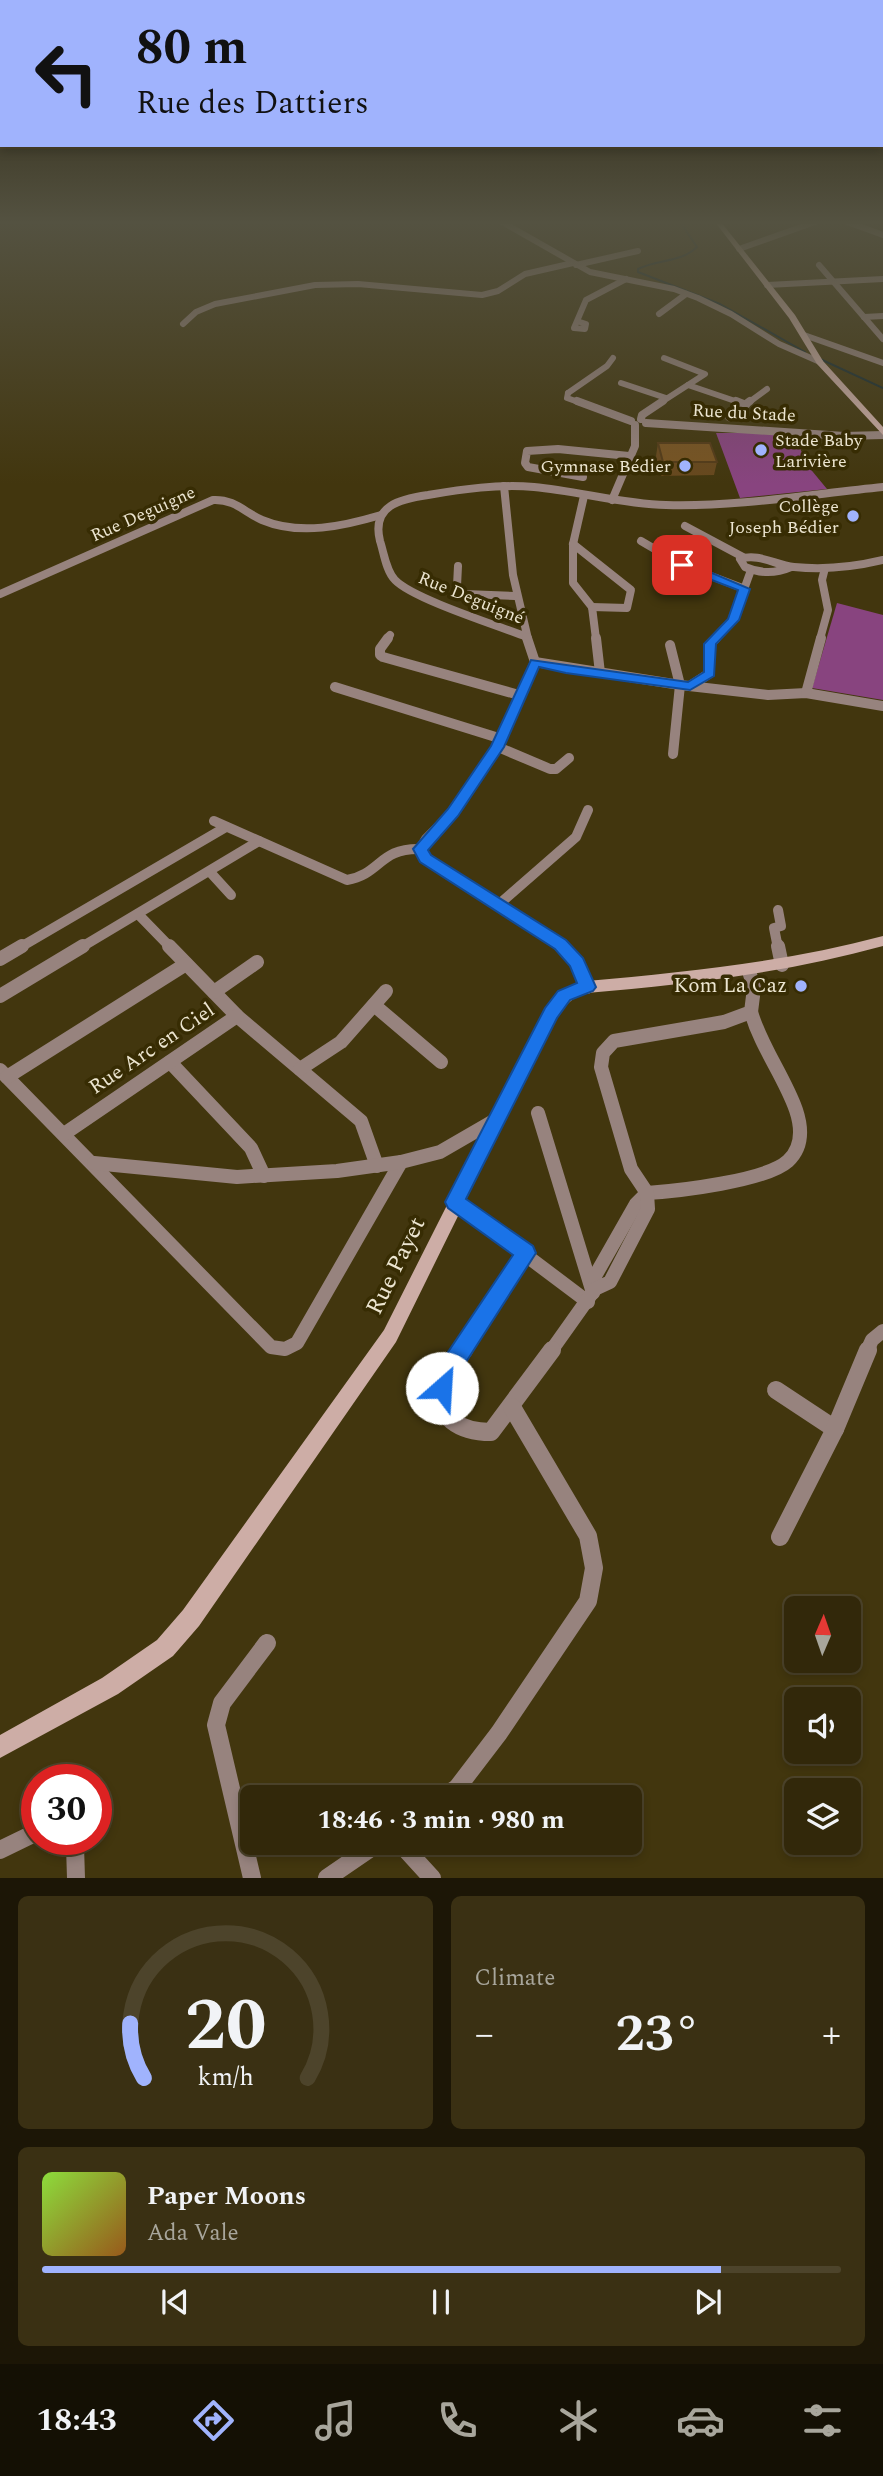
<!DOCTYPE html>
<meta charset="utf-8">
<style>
body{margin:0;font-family:Spectral,serif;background:#3a3013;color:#f1f3f6;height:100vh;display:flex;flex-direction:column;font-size:26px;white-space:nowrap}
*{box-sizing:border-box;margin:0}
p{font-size:23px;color:#a8a69c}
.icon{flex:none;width:38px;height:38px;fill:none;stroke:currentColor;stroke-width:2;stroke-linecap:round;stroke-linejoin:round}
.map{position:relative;height:1878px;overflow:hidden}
.side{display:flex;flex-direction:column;gap:18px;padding:18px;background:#1c1606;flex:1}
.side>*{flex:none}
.top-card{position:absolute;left:0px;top:0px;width:884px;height:147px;box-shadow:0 4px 10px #0003,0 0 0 2px #4d442b;background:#a0b3fd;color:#111;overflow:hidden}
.needle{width:46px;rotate:2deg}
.fabs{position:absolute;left:784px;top:1596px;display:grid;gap:14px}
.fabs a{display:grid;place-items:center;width:77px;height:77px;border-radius:10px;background:#32280a;box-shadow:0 4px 10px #0003,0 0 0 2px #4d442b;font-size:35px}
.speed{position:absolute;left:21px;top:1764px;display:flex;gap:14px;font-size:35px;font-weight:700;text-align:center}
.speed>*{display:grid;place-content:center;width:91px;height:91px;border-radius:50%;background:#32280a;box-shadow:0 4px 10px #0003,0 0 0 2px #4d442b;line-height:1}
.speed .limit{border:10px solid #d22;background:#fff;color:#111}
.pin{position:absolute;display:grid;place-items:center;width:60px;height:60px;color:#fff;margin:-30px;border-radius:14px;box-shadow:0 4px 10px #0006}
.me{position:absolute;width:77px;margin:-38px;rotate:26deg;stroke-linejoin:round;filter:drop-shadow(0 0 5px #0008)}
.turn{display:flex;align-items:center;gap:24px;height:147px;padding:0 21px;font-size:32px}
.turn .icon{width:91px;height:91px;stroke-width:2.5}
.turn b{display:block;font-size:49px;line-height:60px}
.big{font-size:52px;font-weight:700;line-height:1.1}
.side .widget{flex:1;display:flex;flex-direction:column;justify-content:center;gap:10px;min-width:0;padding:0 24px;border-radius:10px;background:#3a3013}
.side .dial{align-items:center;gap:0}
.dial svg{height:182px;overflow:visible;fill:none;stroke:#4d442b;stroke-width:7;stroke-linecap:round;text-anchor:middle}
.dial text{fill:#f1f3f6;stroke:none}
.song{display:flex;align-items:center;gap:21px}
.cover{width:84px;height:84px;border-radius:10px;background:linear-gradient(135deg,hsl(90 70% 55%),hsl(30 70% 35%))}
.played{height:7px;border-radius:4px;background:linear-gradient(90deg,#a0b3fd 85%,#4d442b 85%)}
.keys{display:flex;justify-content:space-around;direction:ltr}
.heat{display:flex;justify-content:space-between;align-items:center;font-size:38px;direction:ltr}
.side .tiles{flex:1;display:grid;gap:18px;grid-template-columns:1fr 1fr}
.widget:last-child{grid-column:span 2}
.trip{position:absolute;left:240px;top:1785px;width:402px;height:70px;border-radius:10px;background:#32280a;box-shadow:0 4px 10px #0003,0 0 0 2px #4d442b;font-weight:700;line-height:70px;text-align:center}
.dock{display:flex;height:112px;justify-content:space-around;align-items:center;background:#141004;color:#a8a69c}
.dock .icon{width:49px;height:49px}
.dock .active{color:#a0b3fd}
.dock b{font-size:32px;color:#f1f3f6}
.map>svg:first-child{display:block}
</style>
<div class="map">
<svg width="883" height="1878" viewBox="0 0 883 1878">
<rect width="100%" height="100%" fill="#42360e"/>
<g fill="#88447f">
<path d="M716 433H793L808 466 827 489 740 498Z"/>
<path d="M837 603 883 615V700L812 688Z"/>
</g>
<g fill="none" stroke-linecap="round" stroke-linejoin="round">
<g stroke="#172b2f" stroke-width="2">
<path d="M680 222 697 247C681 263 657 259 638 269V272L720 304 805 352"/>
<path d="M818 358 883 388"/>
</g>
<g stroke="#97837e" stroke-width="6">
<path d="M502 222 590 272 674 289 698 298 731 314 779 344 820 362"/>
<path d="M847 222 883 235"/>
<path d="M739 249 815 222"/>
<path d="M576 265 638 251"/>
<path d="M819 265 883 339"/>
<path d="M767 285 883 279"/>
<path d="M659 314 686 294"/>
<path d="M864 317 883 316"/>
<path d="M577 321 586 324 585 329 574 328 586 300 626 279"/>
<path d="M183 324 196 312 215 304 315 285 358 284 482 295 498 291 525 274 573 263"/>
<path d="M804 335 883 363"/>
<path d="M621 383 666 398"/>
<path d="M688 385 741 403"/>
<path d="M568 393 567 398 581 403"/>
<path d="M568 393 607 366 613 358"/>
<path d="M660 403 705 374 664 358"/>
<path d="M748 403 767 389"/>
</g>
<g stroke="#97837e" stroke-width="8">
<path d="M577 401 631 421"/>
<path d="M736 401 746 405"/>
<path d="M729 417 750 401"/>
<path d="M641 419 642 415 663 401"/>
<path d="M646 423 844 436 883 435"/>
<path d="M583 477 528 467 525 463 527 451 558 449 629 456"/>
<path d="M504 486 513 575 528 639"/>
<path d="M584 496 573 544V583L592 607 596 639"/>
<path d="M612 500 635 446V425"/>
<path d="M685 526 743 557"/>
<path d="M641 541 682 565 745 589"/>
<path d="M573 544 631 590 627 608 592 607"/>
<path d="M458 566 457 586 465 594 515 596"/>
<path d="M791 567C775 574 761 574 745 567L740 559C759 553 775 565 794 567 824 570 854 567 883 560"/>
<path d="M0 594 213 500C235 499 244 512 262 520 300 536 344 526 381 515"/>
<path d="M527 637C499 626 413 599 395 580 386 571 384 553 380 541 371 505 401 499 428 495 463 489 498 484 534 487 578 491 622 504 666 505 738 507 812 494 883 487"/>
<path d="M387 639 390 635"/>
<path d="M714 639 733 620 751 570"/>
<path d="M820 639 828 610 822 580 825 568"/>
</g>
<g stroke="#97837e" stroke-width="10">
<path d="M388 638 380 649V655L383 657 519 695"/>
<path d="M596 638 600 673"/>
<path d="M670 645 680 685 673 754"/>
<path d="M535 662 680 685 768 695 806 693 883 706"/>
<path d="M690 686 710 673V644L716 638"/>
<path d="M335 687 502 739"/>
<path d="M806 693 821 638"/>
<path d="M498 747 550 769H556L569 758"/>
<path d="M214 821 347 880C381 874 379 848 420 849"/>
<path d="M420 849 426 839 453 812 498 747 535 662 527 638"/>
<path d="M420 849 426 858 563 948"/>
<path d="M210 872 231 895"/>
<path d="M497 906 576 837 588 810"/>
<path d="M778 910 781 926 774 928 778 948"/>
<path d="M138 914 171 948"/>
<path d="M19 948 226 827"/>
<path d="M80 948 259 841"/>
</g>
<g stroke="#97837e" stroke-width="14">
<path d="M169 946 237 1016 361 1121 377 1166"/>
<path d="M561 946 577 962 587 987"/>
<path d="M778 946 782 965"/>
<path d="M0 959 22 946"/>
<path d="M214 992 257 962"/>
<path d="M0 996 83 946"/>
<path d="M374 1005 441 1062"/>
<path d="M170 1062 251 1148 264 1176"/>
<path d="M300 1069 341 1042 386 991"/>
<path d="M0 1070 271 1347 285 1349 297 1343 401 1162"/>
<path d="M7 1077 186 964"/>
<path d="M538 1113 593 1293"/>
<path d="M64 1134 237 1016"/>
<path d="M94 1163 237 1177 337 1171 401 1162 440 1152 497 1119"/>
<path d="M647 1193C678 1191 766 1181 788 1161 803 1147 802 1128 796 1110 784 1076 761 1047 751 1012"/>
<path d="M455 1202 588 1302"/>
<path d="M595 1289V1276L636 1204 647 1193"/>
<path d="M463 1351 526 1253"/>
<path d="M551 1351 595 1289 610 1282 648 1209 647 1193 631 1169 601 1067 603 1053 614 1041 724 1022 751 1012 754 988 749 971"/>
<path d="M867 1351 872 1340 883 1331"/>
</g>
<g stroke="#97837e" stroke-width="18">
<path d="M464 1350C457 1360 446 1371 443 1383 432 1418 462 1432 491 1432L552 1350"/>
<path d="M776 1390 835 1429"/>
<path d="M780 1537 835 1429 868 1350"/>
<path d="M444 1797 457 1788 499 1733 588 1601 594 1568 588 1536 512 1407"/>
<path d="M65 1839 75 1846 76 1878"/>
<path d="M400 1843 432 1878"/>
<path d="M0 1850 37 1832"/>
<path d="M252 1878 216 1725 222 1703 267 1643"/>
<path d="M327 1878 378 1843"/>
</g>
<g fill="#cdada6" fill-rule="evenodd">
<path d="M715 222H721L795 315 823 361 883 427V435L817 364 789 318Z"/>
<path d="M883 936V946C786 973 687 984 587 993 573 996 565 1006 556 1017L396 1342 199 1626 173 1656 118 1694 0 1758V1735L102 1678 157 1640 183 1610 384 1330 546 1009C558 994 568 985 587 981 687 972 786 962 883 936Z"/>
</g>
</g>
<path fill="#67481d" d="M658 443 717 462 714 475 661 476 656 456Z"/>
<path fill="#785422" stroke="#543b18" stroke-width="2" d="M658 443H710L717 462H663Z"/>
<linearGradient id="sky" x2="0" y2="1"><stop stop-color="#241e08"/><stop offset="0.46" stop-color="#545241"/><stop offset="1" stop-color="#545241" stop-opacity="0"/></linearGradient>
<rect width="883" height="484" fill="url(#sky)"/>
<path fill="#1a73e8" stroke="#114b97" stroke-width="2" d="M678 562H686L750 589 739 620 716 644 714 676 690 690 566 673 539 667 504 747 458 816 428 850 431 855 566 940 583 958 596 987 593 991 570 1000 557 1018 466 1199 533 1246 536 1253 461 1370 449 1396 442 1399 434 1396 431 1388 446 1355 513 1255 448 1208 445 1202 545 1008 558 991 577 983 570 966 555 949 420 862 413 849 448 809 491 746 531 660 688 682 704 672V644L728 619 738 590 678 567Z"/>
<g fill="#a0b3fd" stroke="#372c03" stroke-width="2.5">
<circle cx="761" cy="450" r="7"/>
<circle cx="685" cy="466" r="7"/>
<circle cx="853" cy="516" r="7"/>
<circle cx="801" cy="986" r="7"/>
</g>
<g text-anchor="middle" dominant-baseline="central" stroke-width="7" stroke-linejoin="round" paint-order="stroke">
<g font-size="18" fill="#ece5d0" stroke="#372c03">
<text transform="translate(744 413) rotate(3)">Rue du Stade</text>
<text transform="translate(143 514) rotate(-24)">Rue Deguigne</text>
<text transform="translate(471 598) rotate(22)">Rue Deguigné</text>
</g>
<g font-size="18" fill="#ece5d0" stroke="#372c03" text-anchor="end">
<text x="775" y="440" text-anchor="start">Stade Baby<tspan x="775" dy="21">Larivière</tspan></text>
<text x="671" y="466">Gymnase Bédier</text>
<text x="839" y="506">Collège<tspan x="839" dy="21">Joseph Bédier</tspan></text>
</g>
<g font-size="21" fill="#ece5d0" stroke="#372c03" text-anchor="end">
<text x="787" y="986">Kom La Caz</text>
</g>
<g font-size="21" fill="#ece5d0" stroke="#372c03">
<text transform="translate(152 1049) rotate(-34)">Rue Arc en Ciel</text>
</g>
<g font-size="24" fill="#ece5d0" stroke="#372c03">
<text transform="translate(396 1266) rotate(-64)">Rue Payet</text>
</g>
</g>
</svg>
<div class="fabs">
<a><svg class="needle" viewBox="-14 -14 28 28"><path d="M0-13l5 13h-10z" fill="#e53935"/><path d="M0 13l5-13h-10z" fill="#a8a69c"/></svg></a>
<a><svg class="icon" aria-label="sound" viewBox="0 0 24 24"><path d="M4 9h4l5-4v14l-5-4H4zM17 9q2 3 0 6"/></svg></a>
<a><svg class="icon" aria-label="layers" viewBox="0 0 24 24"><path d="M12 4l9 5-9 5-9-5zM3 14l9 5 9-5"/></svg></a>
</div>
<div class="speed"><div class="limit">30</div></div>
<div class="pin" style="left:682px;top:565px;background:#d93025"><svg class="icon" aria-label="arrive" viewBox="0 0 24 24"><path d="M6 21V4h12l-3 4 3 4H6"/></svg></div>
<svg class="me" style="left:442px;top:1388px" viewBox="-20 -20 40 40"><circle r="19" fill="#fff"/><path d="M0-13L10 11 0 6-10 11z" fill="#1a73e8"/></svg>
<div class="trip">18:46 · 3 min · 980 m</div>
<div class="top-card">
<div class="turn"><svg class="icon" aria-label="left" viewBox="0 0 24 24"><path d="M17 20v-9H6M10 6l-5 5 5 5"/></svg><div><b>80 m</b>Rue des Dattiers</div></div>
</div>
</div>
<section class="side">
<div class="tiles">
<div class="widget dial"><svg viewBox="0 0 100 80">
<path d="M14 69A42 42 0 1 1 86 69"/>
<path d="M14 69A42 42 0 0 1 8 45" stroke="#a0b3fd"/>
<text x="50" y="56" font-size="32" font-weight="700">20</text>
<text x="50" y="72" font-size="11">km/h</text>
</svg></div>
<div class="widget"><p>Climate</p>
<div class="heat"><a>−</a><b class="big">23°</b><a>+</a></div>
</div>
<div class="widget">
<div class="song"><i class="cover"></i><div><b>Paper Moons</b><p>Ada Vale</p></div></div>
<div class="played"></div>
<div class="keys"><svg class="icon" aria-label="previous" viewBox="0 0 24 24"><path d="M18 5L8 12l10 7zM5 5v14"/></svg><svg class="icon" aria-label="pause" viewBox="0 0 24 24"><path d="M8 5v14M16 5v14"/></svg><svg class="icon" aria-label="next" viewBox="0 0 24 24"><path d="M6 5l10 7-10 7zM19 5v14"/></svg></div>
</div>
</div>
</section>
<nav class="dock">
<b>18:43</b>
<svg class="icon active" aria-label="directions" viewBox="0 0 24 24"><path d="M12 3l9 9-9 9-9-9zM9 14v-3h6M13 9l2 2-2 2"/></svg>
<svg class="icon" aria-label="music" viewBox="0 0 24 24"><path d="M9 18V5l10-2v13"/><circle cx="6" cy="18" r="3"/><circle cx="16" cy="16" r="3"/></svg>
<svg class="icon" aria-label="phone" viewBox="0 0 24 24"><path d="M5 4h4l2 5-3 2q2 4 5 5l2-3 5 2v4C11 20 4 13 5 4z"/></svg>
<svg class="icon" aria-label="climate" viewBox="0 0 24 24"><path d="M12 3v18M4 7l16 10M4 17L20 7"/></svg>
<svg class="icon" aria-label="car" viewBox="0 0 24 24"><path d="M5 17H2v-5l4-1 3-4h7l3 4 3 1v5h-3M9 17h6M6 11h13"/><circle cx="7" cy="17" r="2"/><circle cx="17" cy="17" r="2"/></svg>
<svg class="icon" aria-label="filters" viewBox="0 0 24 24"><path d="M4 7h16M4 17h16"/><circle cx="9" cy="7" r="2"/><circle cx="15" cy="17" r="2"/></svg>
</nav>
